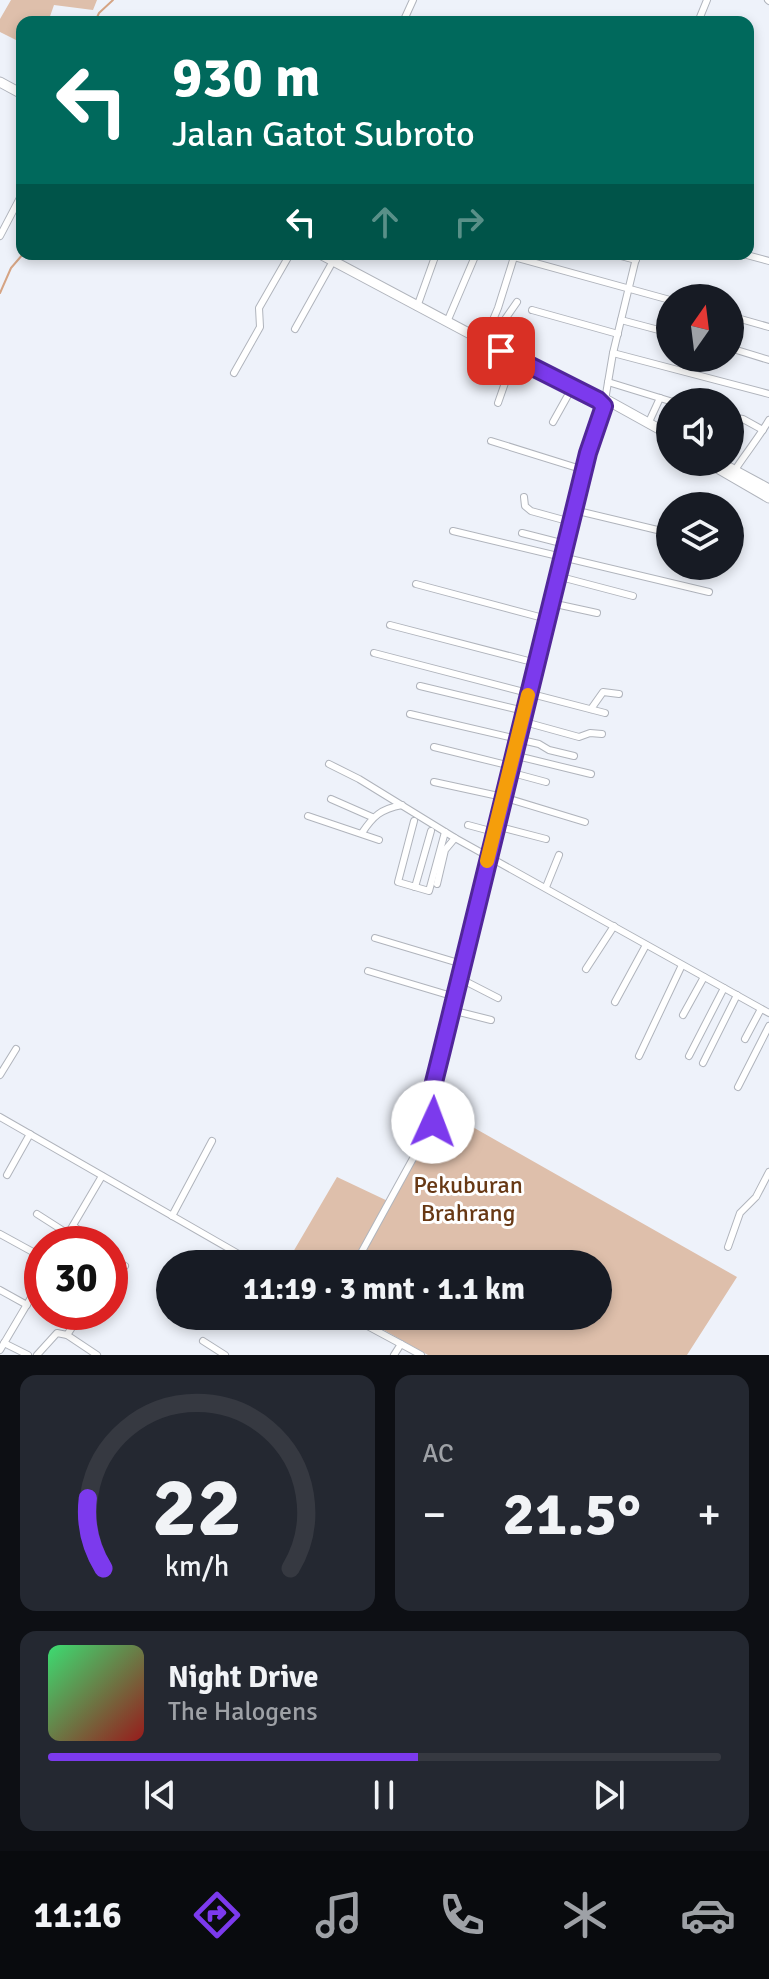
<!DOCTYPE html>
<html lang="id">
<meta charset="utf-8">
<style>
body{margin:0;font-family:Signika,sans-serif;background:#242831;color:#f1f3f6;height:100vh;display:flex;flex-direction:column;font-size:30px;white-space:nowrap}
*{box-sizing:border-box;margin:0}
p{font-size:26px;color:#9ea1a6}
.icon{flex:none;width:44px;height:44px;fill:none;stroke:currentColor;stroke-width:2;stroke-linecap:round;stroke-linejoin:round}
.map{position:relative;height:1355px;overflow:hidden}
.side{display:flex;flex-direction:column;gap:20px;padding:20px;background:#0d0f14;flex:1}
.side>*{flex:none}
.hud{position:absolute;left:16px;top:16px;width:738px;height:244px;border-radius:16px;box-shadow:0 4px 12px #0003;background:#00695c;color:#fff;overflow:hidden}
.needle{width:52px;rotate:14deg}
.tools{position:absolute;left:656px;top:284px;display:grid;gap:16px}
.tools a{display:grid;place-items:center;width:88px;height:88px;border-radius:50%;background:#171b24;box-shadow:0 4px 12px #0003;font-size:40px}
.speed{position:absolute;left:24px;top:1226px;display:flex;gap:16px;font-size:40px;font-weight:700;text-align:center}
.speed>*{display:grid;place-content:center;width:104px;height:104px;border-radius:50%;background:#171b24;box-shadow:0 4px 12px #0003;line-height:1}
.speed .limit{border:12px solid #d22;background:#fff;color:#111}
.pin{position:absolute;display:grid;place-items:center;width:68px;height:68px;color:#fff;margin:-34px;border-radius:16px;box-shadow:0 4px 12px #0006}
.me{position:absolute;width:88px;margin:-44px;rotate:2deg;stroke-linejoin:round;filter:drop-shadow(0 0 6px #0008)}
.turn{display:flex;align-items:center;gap:28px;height:168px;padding:0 24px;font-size:36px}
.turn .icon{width:104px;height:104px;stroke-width:2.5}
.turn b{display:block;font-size:56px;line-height:68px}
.lanes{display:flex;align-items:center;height:76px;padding:0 24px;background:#0003;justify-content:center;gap:40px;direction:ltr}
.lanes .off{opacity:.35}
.big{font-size:60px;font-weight:800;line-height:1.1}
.side .card{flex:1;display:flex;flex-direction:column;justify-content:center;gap:12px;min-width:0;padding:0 28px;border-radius:16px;background:#242831}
.side .dial{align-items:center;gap:0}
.dial svg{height:208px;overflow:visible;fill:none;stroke:#363941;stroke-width:7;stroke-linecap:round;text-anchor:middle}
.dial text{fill:#f1f3f6;stroke:none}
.song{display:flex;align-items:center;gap:24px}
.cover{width:96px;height:96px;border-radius:12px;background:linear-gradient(135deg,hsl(140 70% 55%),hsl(0 70% 35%))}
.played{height:8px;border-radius:4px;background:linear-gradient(90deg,#7c3aed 55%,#363941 55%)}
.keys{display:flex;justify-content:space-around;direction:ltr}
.heat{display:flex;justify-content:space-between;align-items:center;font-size:44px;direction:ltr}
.side .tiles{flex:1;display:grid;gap:20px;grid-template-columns:1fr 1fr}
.card:last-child{grid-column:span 2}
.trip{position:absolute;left:156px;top:1250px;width:456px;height:80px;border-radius:40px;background:#171b24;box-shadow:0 4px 12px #0003;font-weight:800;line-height:80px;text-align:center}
.tab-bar{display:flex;height:128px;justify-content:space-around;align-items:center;background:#090b0e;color:#9ea1a6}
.tab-bar .icon{width:56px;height:56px}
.tab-bar .current{color:#7c3aed}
.tab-bar b{font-size:36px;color:#f1f3f6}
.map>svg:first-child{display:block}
</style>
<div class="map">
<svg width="769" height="1355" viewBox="0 0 769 1355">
<rect width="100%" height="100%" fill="#eef2fa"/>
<g fill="#debfab">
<path d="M11 0H97L93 10 54 5 48 22H22V43L0 32V19Z"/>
<path d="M434 1105 737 1277 687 1355H428L359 1316H598V1264H286L337 1177 392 1203 434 1127Z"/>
</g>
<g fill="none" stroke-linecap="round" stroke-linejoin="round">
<g stroke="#d5a484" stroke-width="2">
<path d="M95 22 99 13 113 0"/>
<path d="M0 293 11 268 23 254"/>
</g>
<g stroke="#b0b4bc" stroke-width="8">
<g id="street">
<path d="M768 0 769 1"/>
<path d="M403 22 413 0"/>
<path d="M698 22 707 0"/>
<path d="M0 236 22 194"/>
<path d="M503 254 670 300"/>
<path d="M613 254 636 260"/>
<path d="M659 254 662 255"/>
<path d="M743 254 769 261"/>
<path d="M417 307 436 254"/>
<path d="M532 310 618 334"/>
<path d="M730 316 769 327"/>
<path d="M621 320 670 333"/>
<path d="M447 322 476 254"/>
<path d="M295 329 333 261"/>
<path d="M484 341 498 308 514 257"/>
<path d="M488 344 517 302"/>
<path d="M730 348 769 360"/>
<path d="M613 353 769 394"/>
<path d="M234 373 260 327 259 308 290 254"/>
<path d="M608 382 673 402"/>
<path d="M498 403 514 357"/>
<path d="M730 417 743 419 763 430"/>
<path d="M553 422 572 388"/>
<path d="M648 424 660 398"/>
<path d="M491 441 584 470"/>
<path d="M733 473C745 454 758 439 769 420"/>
<path d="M524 497 525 506 531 511 571 522"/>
<path d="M574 510 670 533"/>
<path d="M453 531 709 592"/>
<path d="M522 533 565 544"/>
<path d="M557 576 633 596"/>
<path d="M416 584 547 619"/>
<path d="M551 603 597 613"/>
<path d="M390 625 536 663"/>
<path d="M374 653 605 713"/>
<path d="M420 686 524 711"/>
<path d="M591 709 603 692 619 694"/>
<path d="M410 714 539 744 549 750 574 756"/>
<path d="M521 721 579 737 590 733 602 734"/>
<path d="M434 747 511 766"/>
<path d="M513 755 591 774"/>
<path d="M329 764 359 779 455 838 769 1013"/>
<path d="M509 772 546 782"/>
<path d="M434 782 503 797 585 822"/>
<path d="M331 799 372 817"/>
<path d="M308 816 379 840"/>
<path d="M414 821 398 882 429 891 445 832"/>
<path d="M468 825 494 832"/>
<path d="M496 826 546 839"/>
<path d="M362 833C373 816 381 809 402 805"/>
<path d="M437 884 445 850 455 838"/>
<path d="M415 887 431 831"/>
<path d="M546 887 559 855"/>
<path d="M375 938 462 964"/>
<path d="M586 969 614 926"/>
<path d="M368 971 455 997"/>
<path d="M459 978 498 998"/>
<path d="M615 1002 646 945"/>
<path d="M451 1010 491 1020"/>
<path d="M683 1015 704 977"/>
<path d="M745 1039 761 1009"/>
<path d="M639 1056 682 965"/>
<path d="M689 1056 724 988"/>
<path d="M703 1063 737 995"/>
<path d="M0 1075 16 1049"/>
<path d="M738 1087 769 1026"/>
<path d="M0 1117 256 1264"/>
<path d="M7 1175 30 1134"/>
<path d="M37 1214 84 1244"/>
<path d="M172 1216 212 1141"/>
<path d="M73 1226 100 1244"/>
<path d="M0 1234 42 1257"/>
<path d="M62 1244 102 1176"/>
<path d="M728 1247 740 1213 756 1197 769 1172"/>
<path d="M110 1258 125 1266"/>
<path d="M355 1264 433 1122V1086L588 453 604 406 613 353 637 254"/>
<path d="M0 1290 27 1305"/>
<path d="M349 1316 401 1344 394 1355"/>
<path d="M67 1335 82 1312"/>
<path d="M203 1341 225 1355"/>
<path d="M4 1343 28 1355"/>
<path d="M401 1344 421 1355"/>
<path d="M0 1350 42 1279"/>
<path d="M37 1355 57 1333 67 1335 97 1355"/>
</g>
</g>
<g stroke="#b0b4bc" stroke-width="11">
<g id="secondary">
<path d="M0 82 22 94"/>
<path d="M320 254 572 388 598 400 605 399 670 435"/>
<path d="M707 462 769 498"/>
<path d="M719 462 769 489"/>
</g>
</g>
<use href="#street" stroke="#fff" stroke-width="6"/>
<use href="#secondary" stroke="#fff" stroke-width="9"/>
</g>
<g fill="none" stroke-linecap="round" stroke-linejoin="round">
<g stroke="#51269a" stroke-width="20">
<path id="route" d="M433 1122V1086L442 1050 588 453 604 406 598 400 501 351"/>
</g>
<use href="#route" stroke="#7c3aed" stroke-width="14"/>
<path stroke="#f59e0b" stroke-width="14" d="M487 861 528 695"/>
</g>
<g text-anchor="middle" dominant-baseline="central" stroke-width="6" stroke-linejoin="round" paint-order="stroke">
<g font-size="24" fill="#683915" stroke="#fff">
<text x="468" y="1185">Pekuburan<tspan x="468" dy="28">Brahrang</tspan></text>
</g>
</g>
</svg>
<div class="tools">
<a><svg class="needle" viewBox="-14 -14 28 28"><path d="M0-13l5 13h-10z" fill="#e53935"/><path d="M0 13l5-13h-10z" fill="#9ea1a6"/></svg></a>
<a><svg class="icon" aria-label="sound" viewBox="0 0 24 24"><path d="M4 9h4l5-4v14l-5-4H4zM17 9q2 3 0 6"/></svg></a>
<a><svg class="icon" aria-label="layers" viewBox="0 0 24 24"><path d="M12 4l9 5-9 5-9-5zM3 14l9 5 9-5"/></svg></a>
</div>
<div class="speed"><div class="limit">30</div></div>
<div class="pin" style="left:501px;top:351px;background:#d93025"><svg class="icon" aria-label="arrive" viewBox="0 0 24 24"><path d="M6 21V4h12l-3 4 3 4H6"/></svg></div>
<svg class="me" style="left:433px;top:1122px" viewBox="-20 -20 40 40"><circle r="19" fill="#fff"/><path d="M0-13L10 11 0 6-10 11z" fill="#7c3aed"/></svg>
<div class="trip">11:19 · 3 mnt · 1.1 km</div>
<div class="hud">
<div class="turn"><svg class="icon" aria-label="left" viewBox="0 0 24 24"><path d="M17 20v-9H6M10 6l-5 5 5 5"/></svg><div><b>930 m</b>Jalan Gatot Subroto</div></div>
<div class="lanes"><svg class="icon" aria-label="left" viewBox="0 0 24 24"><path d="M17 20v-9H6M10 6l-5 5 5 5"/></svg><svg class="icon off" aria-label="ahead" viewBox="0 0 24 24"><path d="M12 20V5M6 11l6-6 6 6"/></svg><svg class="icon off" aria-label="right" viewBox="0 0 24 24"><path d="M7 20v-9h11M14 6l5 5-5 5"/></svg></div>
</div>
</div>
<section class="side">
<div class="tiles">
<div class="card dial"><svg viewBox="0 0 100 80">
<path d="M14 69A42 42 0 1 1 86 69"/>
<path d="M14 69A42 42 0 0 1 8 42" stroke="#7c3aed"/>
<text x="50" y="56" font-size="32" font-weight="700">22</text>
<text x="50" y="72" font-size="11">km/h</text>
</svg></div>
<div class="card"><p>AC</p>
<div class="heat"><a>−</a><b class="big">21.5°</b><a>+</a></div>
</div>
<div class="card">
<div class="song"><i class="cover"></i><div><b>Night Drive</b><p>The Halogens</p></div></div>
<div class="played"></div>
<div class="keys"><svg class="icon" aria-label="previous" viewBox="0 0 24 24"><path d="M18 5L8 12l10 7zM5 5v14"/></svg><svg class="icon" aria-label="pause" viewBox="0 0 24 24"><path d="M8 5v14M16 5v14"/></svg><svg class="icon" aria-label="next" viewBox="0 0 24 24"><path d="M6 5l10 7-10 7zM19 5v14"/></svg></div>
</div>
</div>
</section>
<nav class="tab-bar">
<b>11:16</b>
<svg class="icon current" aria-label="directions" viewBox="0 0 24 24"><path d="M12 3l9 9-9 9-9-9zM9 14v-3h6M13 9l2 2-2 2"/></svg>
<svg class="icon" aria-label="music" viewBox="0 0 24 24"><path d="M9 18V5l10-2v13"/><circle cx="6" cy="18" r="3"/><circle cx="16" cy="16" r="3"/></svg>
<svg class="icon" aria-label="phone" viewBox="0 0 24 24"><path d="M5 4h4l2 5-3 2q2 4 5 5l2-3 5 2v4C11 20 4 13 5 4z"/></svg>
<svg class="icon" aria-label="climate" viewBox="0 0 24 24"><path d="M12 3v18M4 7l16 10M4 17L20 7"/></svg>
<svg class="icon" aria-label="car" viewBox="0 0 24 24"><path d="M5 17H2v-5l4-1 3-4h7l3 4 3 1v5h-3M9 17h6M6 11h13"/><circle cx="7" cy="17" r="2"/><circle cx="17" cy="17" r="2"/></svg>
</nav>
